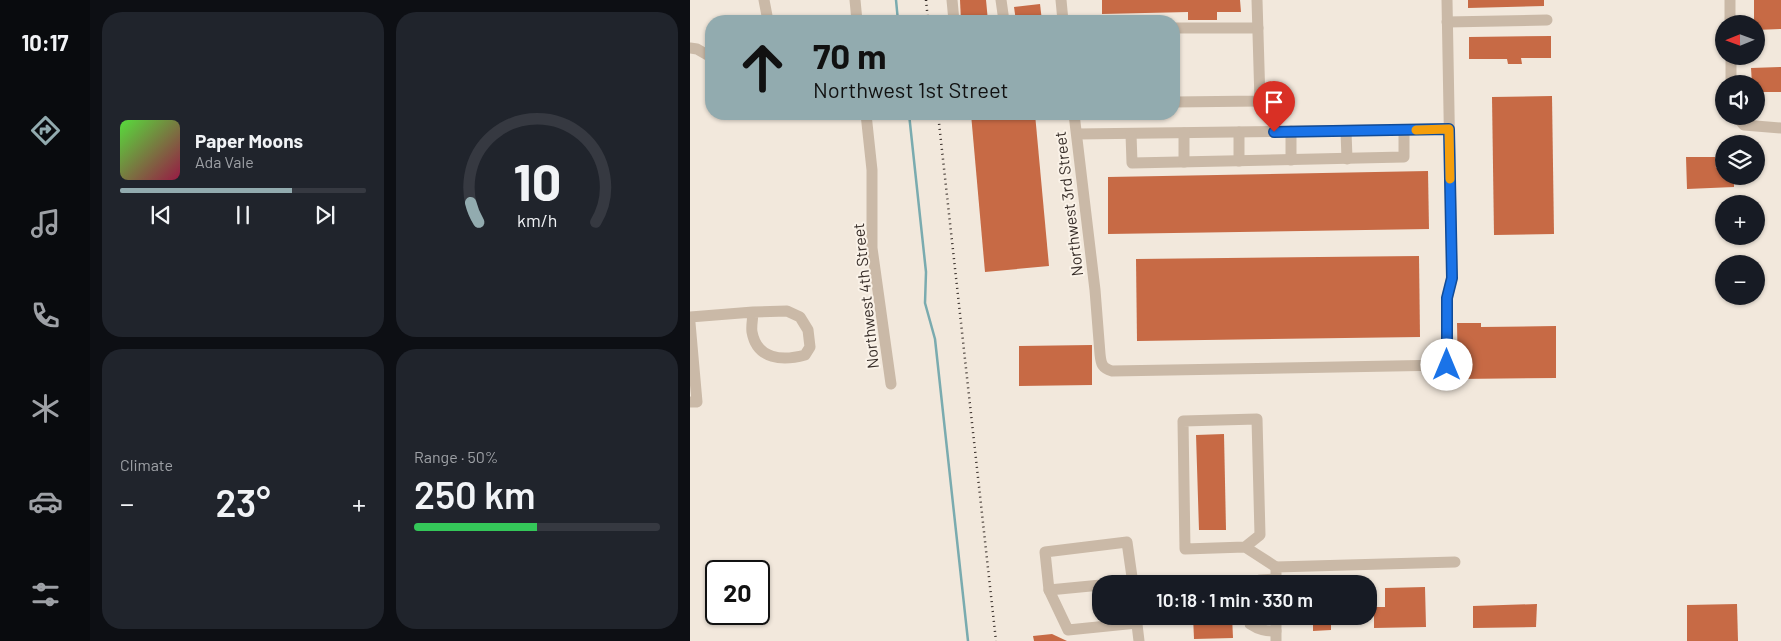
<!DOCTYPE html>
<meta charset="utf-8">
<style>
body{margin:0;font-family:Barlow,sans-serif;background:#20242c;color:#f1f3f6;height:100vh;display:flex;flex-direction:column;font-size:19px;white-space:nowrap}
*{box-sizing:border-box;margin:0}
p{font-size:16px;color:#9ea1a6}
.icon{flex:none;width:28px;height:28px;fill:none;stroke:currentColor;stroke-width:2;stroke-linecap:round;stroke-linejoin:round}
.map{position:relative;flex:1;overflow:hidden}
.side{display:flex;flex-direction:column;gap:12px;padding:12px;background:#0d0f14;width:600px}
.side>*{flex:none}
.hud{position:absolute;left:15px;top:15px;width:475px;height:105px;border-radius:20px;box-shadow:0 1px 4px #0004;background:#92abaf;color:#111;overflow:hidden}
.needle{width:32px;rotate:269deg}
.fabs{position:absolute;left:1025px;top:15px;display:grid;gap:10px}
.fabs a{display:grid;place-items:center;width:50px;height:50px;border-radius:50%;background:#171b24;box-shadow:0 1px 4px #0004;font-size:25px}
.speed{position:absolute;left:15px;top:560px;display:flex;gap:10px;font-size:25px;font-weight:700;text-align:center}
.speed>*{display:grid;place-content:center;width:65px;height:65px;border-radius:50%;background:#171b24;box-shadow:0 1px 4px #0004;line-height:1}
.speed .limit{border:2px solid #111;border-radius:8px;background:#fff;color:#111}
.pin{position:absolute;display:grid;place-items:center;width:42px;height:42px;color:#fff;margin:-51px -21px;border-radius:50% 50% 50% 0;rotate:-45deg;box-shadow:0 0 5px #0007}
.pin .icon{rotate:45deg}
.me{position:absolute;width:55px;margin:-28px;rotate:0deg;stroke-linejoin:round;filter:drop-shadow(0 0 4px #0008)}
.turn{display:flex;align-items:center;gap:18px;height:105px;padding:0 25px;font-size:22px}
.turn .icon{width:65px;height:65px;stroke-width:2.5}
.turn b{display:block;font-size:35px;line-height:42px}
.big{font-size:38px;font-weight:600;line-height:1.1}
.side .widget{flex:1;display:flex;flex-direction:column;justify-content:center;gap:8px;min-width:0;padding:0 18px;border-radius:20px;background:#20242c}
.side .dial{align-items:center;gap:0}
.dial svg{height:130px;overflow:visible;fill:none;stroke:#363941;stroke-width:7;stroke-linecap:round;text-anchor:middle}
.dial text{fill:#f1f3f6;stroke:none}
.song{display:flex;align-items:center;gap:15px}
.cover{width:60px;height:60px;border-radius:8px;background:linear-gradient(135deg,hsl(110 70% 55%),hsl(340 70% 35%))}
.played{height:5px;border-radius:2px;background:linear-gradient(90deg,#92abaf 70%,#363941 70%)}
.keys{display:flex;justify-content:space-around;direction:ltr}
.heat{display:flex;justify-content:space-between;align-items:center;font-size:28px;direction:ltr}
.charge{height:8px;border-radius:4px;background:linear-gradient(90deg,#34c759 50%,#363941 0)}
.side .tiles{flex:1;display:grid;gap:12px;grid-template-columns:repeat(2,1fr)}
.trip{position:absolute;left:402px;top:575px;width:285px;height:50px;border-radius:20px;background:#171b24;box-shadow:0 1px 4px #0004;font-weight:600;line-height:50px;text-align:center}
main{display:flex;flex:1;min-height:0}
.menu{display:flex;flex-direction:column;width:90px;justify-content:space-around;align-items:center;background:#090b0e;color:#9ea1a6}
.menu .icon{width:35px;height:35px}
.menu .current{color:#92abaf}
.menu b{font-size:22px;color:#f1f3f6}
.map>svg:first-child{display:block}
</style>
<main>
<nav class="menu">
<b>10:17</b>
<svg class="icon current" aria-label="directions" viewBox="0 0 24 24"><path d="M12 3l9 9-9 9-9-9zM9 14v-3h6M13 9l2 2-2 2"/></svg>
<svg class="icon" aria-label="music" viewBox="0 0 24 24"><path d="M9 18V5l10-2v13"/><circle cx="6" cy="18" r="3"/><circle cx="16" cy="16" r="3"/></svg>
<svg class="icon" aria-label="phone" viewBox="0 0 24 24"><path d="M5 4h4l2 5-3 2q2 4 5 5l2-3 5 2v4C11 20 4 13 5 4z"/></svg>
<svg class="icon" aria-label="climate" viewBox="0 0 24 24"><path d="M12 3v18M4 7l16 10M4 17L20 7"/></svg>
<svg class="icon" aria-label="car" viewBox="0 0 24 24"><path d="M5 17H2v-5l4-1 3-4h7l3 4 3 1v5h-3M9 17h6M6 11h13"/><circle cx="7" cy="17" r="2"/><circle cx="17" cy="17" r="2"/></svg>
<svg class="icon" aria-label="filters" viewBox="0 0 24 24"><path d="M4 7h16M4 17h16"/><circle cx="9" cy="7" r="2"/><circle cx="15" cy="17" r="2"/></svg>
</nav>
<section class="side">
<div class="tiles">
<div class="widget">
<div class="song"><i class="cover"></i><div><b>Paper Moons</b><p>Ada Vale</p></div></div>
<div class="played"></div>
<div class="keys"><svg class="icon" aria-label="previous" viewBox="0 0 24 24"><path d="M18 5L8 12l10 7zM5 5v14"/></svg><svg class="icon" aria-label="pause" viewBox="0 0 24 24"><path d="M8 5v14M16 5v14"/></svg><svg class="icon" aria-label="next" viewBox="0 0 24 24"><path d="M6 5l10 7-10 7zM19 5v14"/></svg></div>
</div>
<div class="widget dial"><svg viewBox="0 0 100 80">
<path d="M14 69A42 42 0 1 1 86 69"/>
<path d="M14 69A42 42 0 0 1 9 57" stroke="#92abaf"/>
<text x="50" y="56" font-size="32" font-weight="700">10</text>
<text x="50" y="72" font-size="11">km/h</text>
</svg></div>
<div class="widget"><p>Climate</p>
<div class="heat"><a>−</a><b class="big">23°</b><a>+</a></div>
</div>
<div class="widget"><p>Range · 50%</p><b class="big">250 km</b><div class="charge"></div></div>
</div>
</section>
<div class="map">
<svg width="1091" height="641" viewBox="0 0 1091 641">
<rect width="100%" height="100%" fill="#f2e8dc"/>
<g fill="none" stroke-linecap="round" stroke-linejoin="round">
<g stroke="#7aabaf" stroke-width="2.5">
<path d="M206 0 208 21"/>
<path d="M219 114 236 272 235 303 245 339 278 641"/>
</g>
</g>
<g fill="#c76a45">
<path d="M270 0H296L298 21H271Z"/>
<path d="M412 0H550L551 12H527V20H498V12L412 14Z"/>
<path d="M778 0H854V6L778 8Z"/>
<path d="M1064 0H1091V29L1066 30V24H1064Z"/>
<path d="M350 4 352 21H326L324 7Z"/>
<path d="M861 36V58H831L832 64H818L817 59H779V37Z"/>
<path d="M1091 67V92H1066V84H1062L1061 68Z"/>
<path d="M862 96 864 234 804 235 802 97Z"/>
<path d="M281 114H345L359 266 295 272Z"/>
<path d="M996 157H1025L1026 168 1034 167V176H1044V187L997 189Z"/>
<path d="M738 171 739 229 418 234V177Z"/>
<path d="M729 256 730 337 447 341 446 259Z"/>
<path d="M767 323H791V327L866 326V378L768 379Z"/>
<path d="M402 345V385L329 386V346Z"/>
<path d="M534 434 536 530H509L506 435Z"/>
<path d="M735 587 736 627 684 628V607H695V588Z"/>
<path d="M847 604 846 627 783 628V606Z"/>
<path d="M1047 604 1048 641H997V605Z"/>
<path d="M503 616H542L543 638 504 639Z"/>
<path d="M623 616H641V630L623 631Z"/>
<path d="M362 634 377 641H344L343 636Z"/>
</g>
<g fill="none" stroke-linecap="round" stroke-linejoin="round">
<g stroke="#cab9a7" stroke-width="11">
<path d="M74 0 78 21"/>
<path d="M165 0 167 21"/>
<path d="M262 0 264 21"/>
<path d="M311 0 314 21"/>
<path d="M371 0 373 21"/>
<path d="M1040 0V24"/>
<path d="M757 22 857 20"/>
<path d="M484 28H568"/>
<path d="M0 48 7 49 21 57"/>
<path d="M1041 56V84"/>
<path d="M484 102 570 101 567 0"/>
<path d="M176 114 182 170V248L201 384"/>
<path d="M384 114 405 290 410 354C411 364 412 368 422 371L757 365V298L762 278 757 0"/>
<path d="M1046 116 1054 125 1091 128"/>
<path d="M601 131V160"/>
<path d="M656 131 657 159"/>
<path d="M549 132V161"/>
<path d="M387 134 759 129"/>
<path d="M441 134 442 163 714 157V130"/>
<path d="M494 162V133"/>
<path d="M0 317 63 312 97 311 110 317 118 330 120 347 115 355C93 361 67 360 62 332 61 326 63 318 63 312"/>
<path d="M0 323 7 402H0"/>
<path d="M555 547 570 535 567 419 493 421 495 549 555 547 586 567"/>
<path d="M420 584 442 582"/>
<path d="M443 584 437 542 355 552 359 590 378 630 447 623"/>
<path d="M565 584 570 580 586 579"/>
<path d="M586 584V567L765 562"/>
<path d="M359 590 411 585"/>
<path d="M446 616 449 641"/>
<path d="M560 616V624C569 630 575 631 586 631"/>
<path d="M586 616V641"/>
</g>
<g stroke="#372d28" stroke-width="2.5" stroke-dasharray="1 4" stroke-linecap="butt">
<path d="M236 0 238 21"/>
<path d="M248 114 306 641"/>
</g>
</g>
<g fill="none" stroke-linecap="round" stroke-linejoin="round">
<g stroke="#114b97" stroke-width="12">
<path id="route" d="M584 132 759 129 762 278 757 298V365"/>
</g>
<use href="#route" stroke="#1a73e8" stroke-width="9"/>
<path stroke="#f59e0b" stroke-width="9" d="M726 130 759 129 760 179"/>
</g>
<g text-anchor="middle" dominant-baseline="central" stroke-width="4" stroke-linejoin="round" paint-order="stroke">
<g font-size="16" fill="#372d28" stroke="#faf2e8">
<text transform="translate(378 204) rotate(-97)">Northwest 3rd Street</text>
<text transform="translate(175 296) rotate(-96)">Northwest 4th Street</text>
</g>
</g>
</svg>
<div class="fabs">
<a><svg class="needle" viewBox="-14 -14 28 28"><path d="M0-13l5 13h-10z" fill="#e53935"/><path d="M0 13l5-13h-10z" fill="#9ea1a6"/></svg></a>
<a><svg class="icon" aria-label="sound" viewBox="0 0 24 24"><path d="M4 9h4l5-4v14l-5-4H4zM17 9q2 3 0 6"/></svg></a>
<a><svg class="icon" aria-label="layers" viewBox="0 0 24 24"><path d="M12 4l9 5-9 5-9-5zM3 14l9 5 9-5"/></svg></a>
<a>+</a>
<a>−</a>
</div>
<div class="speed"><div class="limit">20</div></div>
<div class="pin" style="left:584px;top:132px;background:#d93025"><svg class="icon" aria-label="arrive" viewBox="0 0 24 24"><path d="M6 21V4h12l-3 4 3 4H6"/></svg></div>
<svg class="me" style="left:757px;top:365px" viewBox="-20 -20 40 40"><circle r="19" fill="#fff"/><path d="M0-13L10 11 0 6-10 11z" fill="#1a73e8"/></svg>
<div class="trip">10:18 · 1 min · 330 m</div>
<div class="hud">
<div class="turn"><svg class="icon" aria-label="ahead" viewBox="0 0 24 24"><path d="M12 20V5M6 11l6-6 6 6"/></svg><div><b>70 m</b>Northwest 1st Street</div></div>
</div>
</div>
</main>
